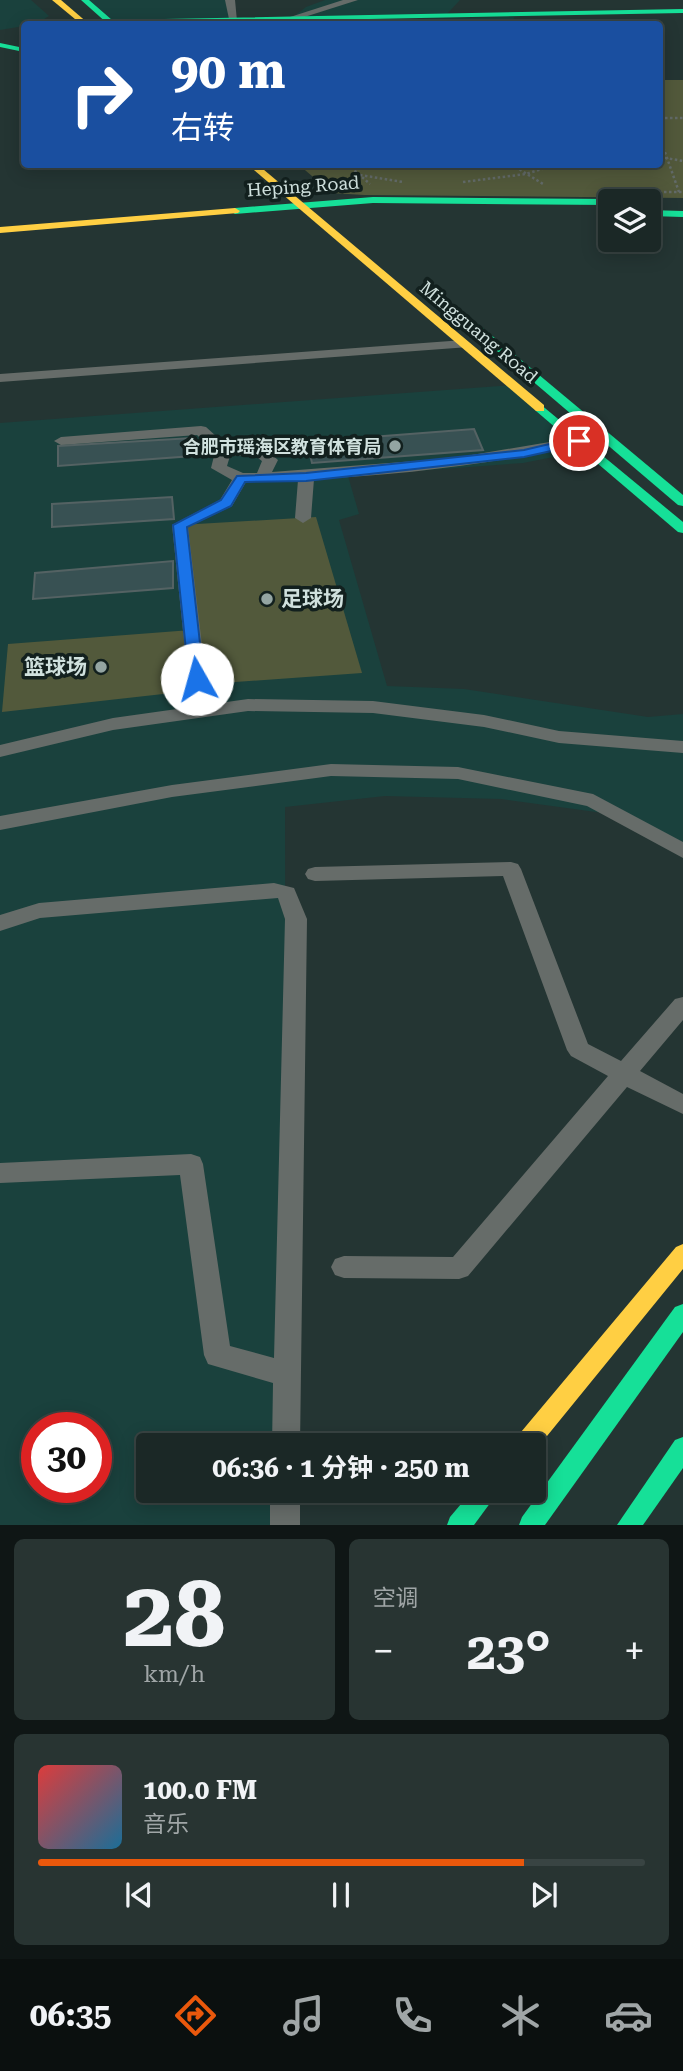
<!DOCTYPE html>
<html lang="zh">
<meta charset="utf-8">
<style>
body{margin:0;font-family:"Roboto Serif","Noto Sans SC",serif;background:#283432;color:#f1f3f6;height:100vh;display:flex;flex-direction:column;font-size:26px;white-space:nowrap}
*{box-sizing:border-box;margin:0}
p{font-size:23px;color:#a0a6a7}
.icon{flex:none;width:38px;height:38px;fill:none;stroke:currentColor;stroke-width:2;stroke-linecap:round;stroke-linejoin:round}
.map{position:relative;height:1525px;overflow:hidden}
.side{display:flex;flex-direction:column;gap:14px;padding:14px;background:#0f1615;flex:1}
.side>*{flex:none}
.top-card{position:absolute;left:21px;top:21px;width:642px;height:147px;border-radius:7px;box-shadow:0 4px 18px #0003,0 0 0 2px #394443;background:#1a4fa0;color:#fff;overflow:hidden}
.tools{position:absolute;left:598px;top:189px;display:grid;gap:14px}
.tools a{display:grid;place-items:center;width:63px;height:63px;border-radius:7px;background:#1b2826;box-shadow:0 4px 18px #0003,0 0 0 2px #394443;font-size:35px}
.speed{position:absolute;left:21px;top:1412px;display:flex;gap:14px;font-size:35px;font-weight:700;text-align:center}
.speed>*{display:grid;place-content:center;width:91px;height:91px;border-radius:50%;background:#1b2826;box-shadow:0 4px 18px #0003,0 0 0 2px #394443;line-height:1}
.speed .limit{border:10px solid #d22;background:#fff;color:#111}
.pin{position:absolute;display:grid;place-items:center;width:60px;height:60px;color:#fff;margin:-30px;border:4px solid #fff;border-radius:50%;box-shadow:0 2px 7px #0007}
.me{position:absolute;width:77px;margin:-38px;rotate:353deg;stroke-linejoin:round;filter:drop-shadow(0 0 5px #0008)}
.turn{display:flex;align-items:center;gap:24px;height:147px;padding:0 35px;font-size:32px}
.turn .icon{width:91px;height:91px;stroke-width:2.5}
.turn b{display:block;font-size:49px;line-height:60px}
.big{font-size:52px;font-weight:700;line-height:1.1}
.side .card{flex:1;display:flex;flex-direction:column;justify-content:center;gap:10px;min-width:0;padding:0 24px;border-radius:10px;background:#283432}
.side .dial{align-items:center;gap:0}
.dial b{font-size:91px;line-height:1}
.song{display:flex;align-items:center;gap:21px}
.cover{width:84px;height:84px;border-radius:10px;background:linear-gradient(135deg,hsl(0 70% 55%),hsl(200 70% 35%))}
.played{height:7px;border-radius:4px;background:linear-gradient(90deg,#ea580c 80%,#394443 80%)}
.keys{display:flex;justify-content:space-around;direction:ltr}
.heat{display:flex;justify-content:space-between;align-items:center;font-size:38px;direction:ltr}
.side .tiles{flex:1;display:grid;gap:14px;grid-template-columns:1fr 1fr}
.card:last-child{grid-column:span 2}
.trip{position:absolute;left:136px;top:1433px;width:410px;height:70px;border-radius:7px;background:#1b2826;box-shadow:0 4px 18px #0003,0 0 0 2px #394443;font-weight:700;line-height:70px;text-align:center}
.tabs{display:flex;height:112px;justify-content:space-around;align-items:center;background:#0b100f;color:#a0a6a7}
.tabs .icon{width:49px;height:49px}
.tabs .selected{color:#ea580c}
.tabs b{font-size:32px;color:#f1f3f6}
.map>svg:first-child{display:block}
</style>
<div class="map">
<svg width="683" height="1525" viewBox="0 0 683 1525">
<rect width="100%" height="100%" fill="#243533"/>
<g fill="#1a413d" fill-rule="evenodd">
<path d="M0 0H31L49 16 36 24 0 30Z"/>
<path d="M85 0H230L234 19 109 22Z"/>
<path d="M325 0H460L446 15 292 18 306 7Z"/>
<path d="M514 17 513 24H227L230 23Z"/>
<path d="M512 385 589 450 523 463 348 476 359 514 339 520 387 686 464 689 648 717 683 714V851L618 815 501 799 385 796 285 807 286 1445 149 1446V1491H285V1525H0V423ZM37 1428H96V1488H37Z"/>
</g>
<g fill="#52593b">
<path d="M660 80H683V198L364 195 332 193 299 165 660 164Z"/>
<path d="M316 517 362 673 208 684 180 525Z"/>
<path d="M191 630 199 690 2 712 8 644Z"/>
</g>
<g fill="#385153" stroke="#546263" stroke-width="2">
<path d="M474 429 483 450 312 463 307 442Z"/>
<path d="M192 438 193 456 58 466V446Z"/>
<path d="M172 497 174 519 52 527V504Z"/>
<path d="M173 561V588L33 599 35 573Z"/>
</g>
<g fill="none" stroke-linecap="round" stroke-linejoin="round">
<g stroke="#626a68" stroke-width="2.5" stroke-dasharray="2.5 2.5" stroke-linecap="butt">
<path d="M660 118H683"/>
<path d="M660 138 679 192"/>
<path d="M660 157 683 161"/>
<path d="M347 164 370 184"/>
<path d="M511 164 543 184"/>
<path d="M360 175 403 182"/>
<path d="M463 182 526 174 558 164"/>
<path d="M624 192H683"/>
</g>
<g fill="#666c69" fill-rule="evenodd">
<path d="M225 0H235L237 21 229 19Z"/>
<path d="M343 0H358L295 20 287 18Z"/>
<path d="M464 340 471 344 469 347 0 382V374Z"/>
<path d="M201 426 206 427 227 446 264 448 278 460 272 472 454 458 579 437 586 441 579 445C491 464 403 475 314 479L311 518 303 523 295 518 298 480 246 482 232 506 188 527 206 679 197 684 188 679 172 525 220 500 232 480 211 468 215 452 197 435 61 445 54 441 61 437ZM230 456H255L262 461 257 473H243L227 466Z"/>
<path d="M248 699 373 701 484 715 559 731 683 741V753L559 743 484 727 373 713 248 711 113 730 0 757V745L113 718Z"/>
<path d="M331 764 458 767 593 794 683 842V858L587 806 458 779 331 776 172 797 0 830V816L172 785Z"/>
<path d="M511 862 518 864 521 869 588 1044 621 1061 675 999 683 997V1020L640 1071 683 1094V1114L627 1087 468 1276 459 1279 344 1278 335 1275 331 1267 335 1259 344 1256 453 1257 608 1076 571 1056 567 1050 503 876 315 881 308 879 305 874 308 869 315 867Z"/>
<path d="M274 883 294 888 307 919 300 1446H272L273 1383 208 1364 204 1355 180 1175 0 1183V1163L191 1154 200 1157 203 1164 230 1346 274 1358 285 919 278 898 40 918 0 931V915L39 903Z"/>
<rect x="270" y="1491" width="30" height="34"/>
</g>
<g fill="#16e098" fill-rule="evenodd">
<path d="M81 0H89L112 20 683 9V13L108 24Z"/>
<path d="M0 43 24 48V52L0 47Z"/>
<path d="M373 197 611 199 615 201H611V205L373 203 235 214 230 211 235 208Z"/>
<path d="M649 210 683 211V217L649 216Z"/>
<path d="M470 324H478L683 495V506L678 505 470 328Z"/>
<path d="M540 404 683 522V533L678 532 536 411 534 408Z"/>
<path d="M683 1304V1332L545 1525H519L522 1517 675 1307Z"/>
<path d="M683 1437V1468L643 1525H617L675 1440Z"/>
<path d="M472 1491H499L474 1525H447L450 1517Z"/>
</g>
<g fill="#ffcf43" fill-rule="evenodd">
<path d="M52 0H61L89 24H81Z"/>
<path d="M247 164H257L544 405V411H536Z"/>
<path d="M235 208 240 211 238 213 0 233V227Z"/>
<path d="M683 1244V1269L534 1452V1446H513L516 1438 676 1247Z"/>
</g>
</g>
<path fill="#1a73e8" stroke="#114b97" stroke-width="2" d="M579 437 585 441 583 444 524 457 306 481 245 482 231 506 187 527 204 679 197 683 189 679 173 525 221 500 237 476 306 473 524 450Z"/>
<g fill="#94a5a2" stroke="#12201e" stroke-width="2.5">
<circle cx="395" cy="446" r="7"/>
<circle cx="267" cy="599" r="7"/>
<circle cx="101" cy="667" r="7"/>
</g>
<g text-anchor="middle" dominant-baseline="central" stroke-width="7" stroke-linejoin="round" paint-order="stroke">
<g font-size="18" fill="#d0e1de" stroke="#12201e">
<text transform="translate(303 186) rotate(-4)">Heping Road</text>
<text transform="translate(479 332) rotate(40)">Mingguang Road</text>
</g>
<g font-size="18" font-weight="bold" fill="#d0e1de" stroke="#12201e" text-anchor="end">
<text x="381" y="446">合肥市瑶海区教育体育局</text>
</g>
<g font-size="21" font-weight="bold" fill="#d0e1de" stroke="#12201e" text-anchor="start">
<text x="281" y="599">足球场</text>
<text x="87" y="667" text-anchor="end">篮球场</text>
</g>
</g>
</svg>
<div class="tools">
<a><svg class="icon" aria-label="layers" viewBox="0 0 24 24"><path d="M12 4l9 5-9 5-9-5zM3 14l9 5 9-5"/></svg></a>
</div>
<div class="speed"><div class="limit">30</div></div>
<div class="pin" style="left:579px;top:441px;background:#d93025"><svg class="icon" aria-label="arrive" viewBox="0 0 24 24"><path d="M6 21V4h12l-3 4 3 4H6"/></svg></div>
<svg class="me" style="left:197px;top:679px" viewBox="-20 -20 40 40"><circle r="19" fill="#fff"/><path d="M0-13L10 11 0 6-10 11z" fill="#1a73e8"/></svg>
<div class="trip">06:36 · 1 分钟 · 250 m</div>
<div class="top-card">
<div class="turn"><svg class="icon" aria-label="right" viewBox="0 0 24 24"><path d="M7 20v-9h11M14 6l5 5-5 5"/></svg><div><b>90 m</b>右转</div></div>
</div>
</div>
<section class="side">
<div class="tiles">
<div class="card dial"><b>28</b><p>km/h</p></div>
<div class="card"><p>空调</p>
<div class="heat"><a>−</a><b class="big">23°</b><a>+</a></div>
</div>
<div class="card">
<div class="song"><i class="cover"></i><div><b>100.0 FM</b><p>音乐</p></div></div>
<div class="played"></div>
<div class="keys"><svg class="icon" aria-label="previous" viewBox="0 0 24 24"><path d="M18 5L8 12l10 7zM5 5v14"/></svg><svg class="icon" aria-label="pause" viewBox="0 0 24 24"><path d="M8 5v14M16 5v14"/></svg><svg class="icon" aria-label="next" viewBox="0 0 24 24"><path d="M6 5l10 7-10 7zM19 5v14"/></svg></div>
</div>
</div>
</section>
<nav class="tabs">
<b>06:35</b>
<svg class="icon selected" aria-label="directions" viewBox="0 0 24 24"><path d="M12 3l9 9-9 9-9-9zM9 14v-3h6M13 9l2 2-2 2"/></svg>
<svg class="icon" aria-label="music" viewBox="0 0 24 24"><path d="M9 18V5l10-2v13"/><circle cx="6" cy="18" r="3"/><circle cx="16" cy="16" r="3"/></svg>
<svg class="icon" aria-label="phone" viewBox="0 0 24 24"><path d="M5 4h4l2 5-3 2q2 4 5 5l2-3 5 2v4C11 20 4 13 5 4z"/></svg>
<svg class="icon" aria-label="climate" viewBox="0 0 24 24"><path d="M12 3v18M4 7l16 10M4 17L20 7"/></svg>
<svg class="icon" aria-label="car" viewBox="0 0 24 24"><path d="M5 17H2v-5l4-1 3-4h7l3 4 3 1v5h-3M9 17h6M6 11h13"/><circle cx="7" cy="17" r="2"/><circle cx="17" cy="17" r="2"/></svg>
</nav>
